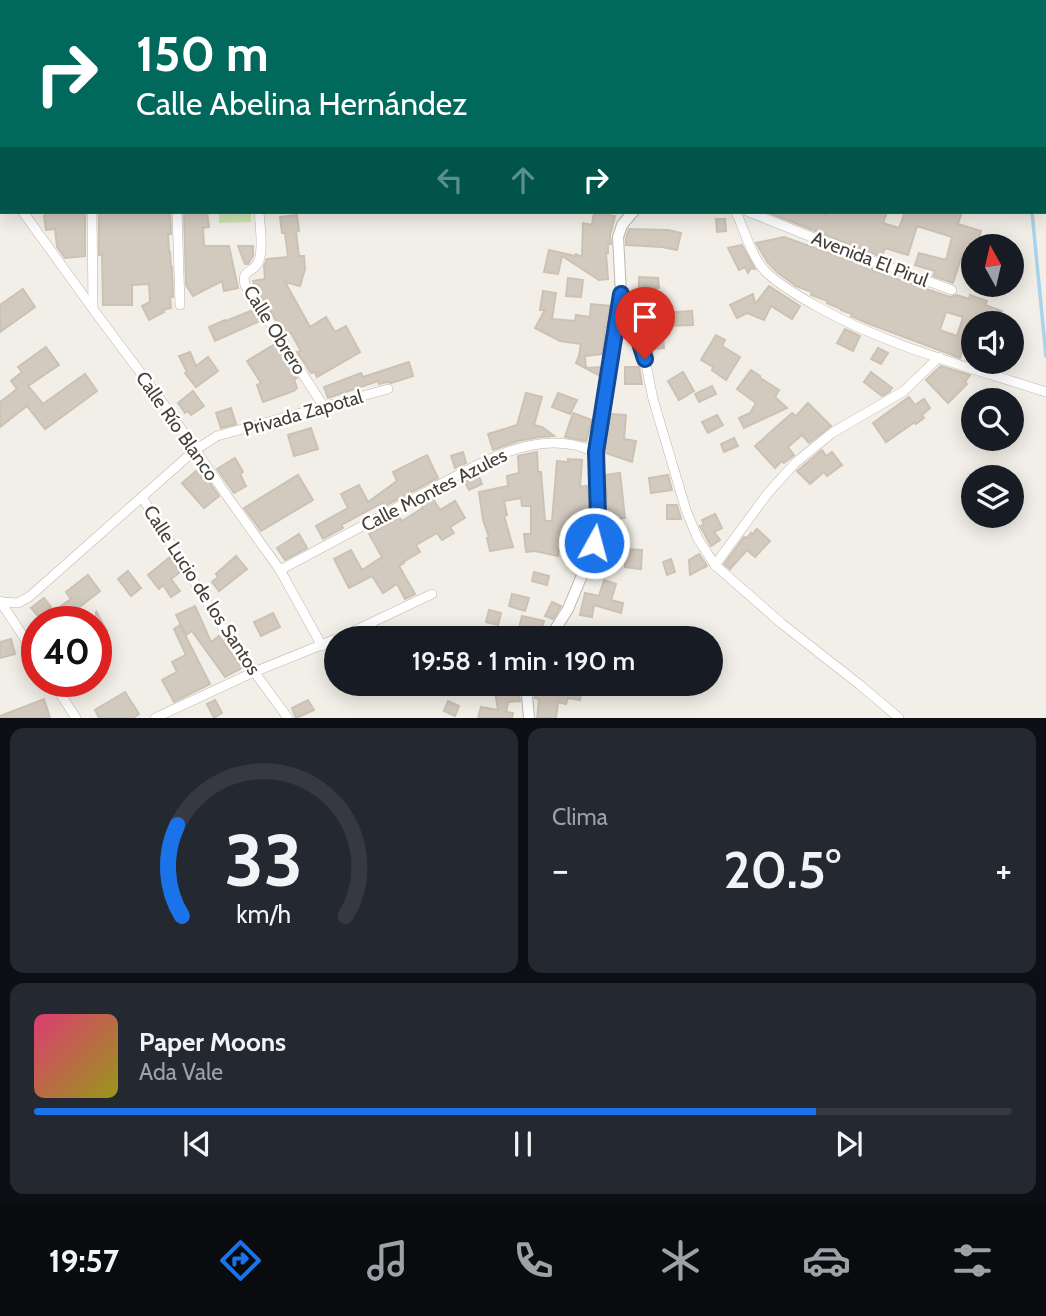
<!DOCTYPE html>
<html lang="es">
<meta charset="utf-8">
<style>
body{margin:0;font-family:Cabin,sans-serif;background:#242831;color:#f1f3f6;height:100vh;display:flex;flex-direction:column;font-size:26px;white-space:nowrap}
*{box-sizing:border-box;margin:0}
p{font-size:23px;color:#9ea1a6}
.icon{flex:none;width:38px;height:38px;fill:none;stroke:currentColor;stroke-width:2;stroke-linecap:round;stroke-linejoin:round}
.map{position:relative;height:718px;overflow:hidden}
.panel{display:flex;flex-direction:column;gap:10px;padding:10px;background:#0d0f14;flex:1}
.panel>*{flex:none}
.top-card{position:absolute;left:0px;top:0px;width:1046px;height:214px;box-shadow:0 4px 18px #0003;background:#00695c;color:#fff;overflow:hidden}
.needle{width:46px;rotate:352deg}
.tools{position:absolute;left:961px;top:234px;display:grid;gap:14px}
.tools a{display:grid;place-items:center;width:63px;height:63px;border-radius:50%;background:#171b24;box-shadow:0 4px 18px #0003;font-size:35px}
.speed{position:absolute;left:21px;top:606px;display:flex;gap:14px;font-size:35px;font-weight:700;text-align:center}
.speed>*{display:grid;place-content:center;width:91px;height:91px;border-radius:50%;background:#171b24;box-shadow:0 4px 18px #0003;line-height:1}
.speed .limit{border:10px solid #d22;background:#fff;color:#111}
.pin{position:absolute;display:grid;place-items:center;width:60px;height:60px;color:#fff;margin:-72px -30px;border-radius:50% 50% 50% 0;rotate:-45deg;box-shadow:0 0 7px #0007}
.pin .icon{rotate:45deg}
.me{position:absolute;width:77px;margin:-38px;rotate:7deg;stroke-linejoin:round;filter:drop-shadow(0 0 5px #0008)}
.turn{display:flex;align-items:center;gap:24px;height:147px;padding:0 21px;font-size:32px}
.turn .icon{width:91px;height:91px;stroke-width:2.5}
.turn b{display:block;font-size:49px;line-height:60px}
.lanes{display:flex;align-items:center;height:66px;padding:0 21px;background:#0003;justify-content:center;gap:35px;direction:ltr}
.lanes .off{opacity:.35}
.big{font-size:52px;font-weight:600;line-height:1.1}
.panel .widget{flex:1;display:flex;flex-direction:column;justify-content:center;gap:10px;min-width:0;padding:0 24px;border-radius:14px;background:#242831}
.panel .dial{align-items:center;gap:0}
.dial svg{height:182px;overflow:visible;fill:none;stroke:#363941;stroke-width:7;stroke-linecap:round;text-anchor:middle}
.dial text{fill:#f1f3f6;stroke:none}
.song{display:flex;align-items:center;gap:21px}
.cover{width:84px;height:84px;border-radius:10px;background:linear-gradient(135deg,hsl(340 70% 55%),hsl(60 70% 35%))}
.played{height:7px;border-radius:4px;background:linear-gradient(90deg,#1a73e8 80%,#363941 80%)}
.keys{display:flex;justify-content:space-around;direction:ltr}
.heat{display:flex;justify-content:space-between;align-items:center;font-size:38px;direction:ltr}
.panel .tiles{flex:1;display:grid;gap:10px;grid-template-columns:1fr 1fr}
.widget:last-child{grid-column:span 2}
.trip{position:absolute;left:324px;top:626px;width:399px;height:70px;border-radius:35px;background:#171b24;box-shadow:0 4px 18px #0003;font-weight:600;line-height:70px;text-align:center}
.tabs{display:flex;height:112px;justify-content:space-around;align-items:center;background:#090b0e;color:#9ea1a6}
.tabs .icon{width:49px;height:49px}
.tabs .active{color:#1a73e8}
.tabs b{font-size:32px;color:#f1f3f6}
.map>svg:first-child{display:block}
</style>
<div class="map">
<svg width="1046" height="718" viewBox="0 0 1046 718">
<rect width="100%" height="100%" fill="#f2efe8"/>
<path fill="#d1e3b5" d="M219 212H251V222L219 223Z"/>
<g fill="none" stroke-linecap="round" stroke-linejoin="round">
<g stroke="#aad3e9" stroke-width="3.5">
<path d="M1038 2 1039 0"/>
<path d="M1032 212 1046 356"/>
</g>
</g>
<g fill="#d3cabf" stroke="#cdc1b3" stroke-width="2" fill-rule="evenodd">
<path d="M45 212H85V256L65 258 57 247 55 229 46 230 44 216H46Z"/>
<path d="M99 212H170L171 234H168L169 252H170L171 267H172L173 297H170L171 308 163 310 164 312 149 320 142 306 150 302 149 284 132 285V305H103L102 254 99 255Z"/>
<path d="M184 212H207L209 227 203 228 204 246H229L238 288 224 291 222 281 193 296 186 285Z"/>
<path d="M767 212H818L827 215 829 212H887L883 223 899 228 905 212H962L958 224 981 231 976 247H973L971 261 961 258 953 283 933 276 935 271 915 265 919 253 946 260 952 237 917 226 908 255 885 248 882 256H879Z"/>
<path d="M594 213 615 216 610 235 611 244H608V253H606L608 279 599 280 562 256 558 274 544 272 549 250 575 256 576 254 582 257 583 223 592 225Z"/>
<path d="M297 215 299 231H296L299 256H304L305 269 300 286 285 282 310 327 326 317 335 332 346 326 360 352 317 377 315 372 311 373 297 352 301 351 291 333 286 336 256 289 253 281 265 279 264 266 267 259 288 257 285 233H282L280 217Z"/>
<path d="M716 219H725L726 231 717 232Z"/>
<path d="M629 229 668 230 681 233 677 250 662 247 626 245V238Z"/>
<path d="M784 237 874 269 873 271 950 297 957 295 969 299 970 295 987 301 985 305 1002 311 998 324H973V331L970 330 960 358 867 323 851 316 852 314 841 310V309L827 303 828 301 811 295 812 292 796 286 777 272 768 263 756 243ZM946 312 963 317 957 336 940 330Z"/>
<path d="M742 245 755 269 751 268 748 273 745 267 739 270 728 248Z"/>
<path d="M238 246H253V256L248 264H245Z"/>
<path d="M639 277 658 278 659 288H655L659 313 692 311 693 325 662 326 664 348 649 349 645 327H642L641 324V310L636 311 633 305 631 294 639 293Z"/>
<path d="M568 278 583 280 581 297 566 296Z"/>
<path d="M769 286 800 306 792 319 771 306 764 320 747 313 737 318 730 305 753 294 755 304Z"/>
<path d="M23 289 35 307 0 332V305Z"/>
<path d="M543 291 556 293 552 319 575 321 576 315 590 317 591 304 611 306 608 327H605L602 354 585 356 586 368 601 367 600 376 576 363 579 356 581 344 560 341 535 328 545 310H540Z"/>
<path d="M253 310 260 321 215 341 209 327 225 320 226 321Z"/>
<path d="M845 329 860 336 853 351 837 343Z"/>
<path d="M716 335 725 340 722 346 740 357 726 380 712 370 713 367 701 360Z"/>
<path d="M275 344 297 378 294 379 297 388 294 391 263 402 257 385 261 383 247 361Z"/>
<path d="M46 347 59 365 28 386 43 404 85 374 97 391 45 429 27 406 0 427V402L17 389 11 381 22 372 18 367Z"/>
<path d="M878 348 888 353 881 364 871 359Z"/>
<path d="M190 352 196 366 208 357 218 371 196 387 185 373 187 372 179 356Z"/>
<path d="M409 362 413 376 391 383 387 382 379 384 378 381 328 398 324 387 361 373 363 377Z"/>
<path d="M941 366 970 375 965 382 967 384 948 403 926 380Z"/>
<path d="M625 367H639L642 384H625Z"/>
<path d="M751 370 760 376V378L779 390 775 397 787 408 744 428 739 418 750 413 756 403 737 389Z"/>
<path d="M683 372 694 391 679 400 668 381Z"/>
<path d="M871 372 892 388 889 392 882 396 864 382Z"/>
<path d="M712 386 716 394 699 402 695 394Z"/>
<path d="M193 391 204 406 191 415 188 411 185 413 178 403Z"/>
<path d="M526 393 542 397 534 425 542 427 554 436 540 437 518 441 493 450 488 434 517 425Z"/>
<path d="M558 393 577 400 570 414 552 407Z"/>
<path d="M909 397 915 405 924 399 930 408 922 415 924 418 916 424 915 422 886 442 873 423Z"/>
<path d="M808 403 831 426 809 443 802 435 788 447 794 455 784 463 782 461 775 468 755 446 792 413 796 416Z"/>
<path d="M231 408 236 424 221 428 216 413Z"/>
<path d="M573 413 592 420 586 441 565 437Z"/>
<path d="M610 414 626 415 624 439 636 441 632 462 603 452Z"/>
<path d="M717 415 723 425 708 433 702 422Z"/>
<path d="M311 428 318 449 294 456 288 435Z"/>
<path d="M734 438 738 446 724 452 721 444Z"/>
<path d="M822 450 826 456 832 452 842 465 827 476 824 472 810 484 797 471Z"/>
<path d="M463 452 466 463 455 468 451 456Z"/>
<path d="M537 452 538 472H541L545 521H552L557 461 568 462V459L582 460 580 487 587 486 588 498H589L590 516 587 535 562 534 558 556 535 551 526 552 524 534H531V506H522L521 498 504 501 507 515 504 516 513 547 490 551 487 538 489 537 483 520 479 492 508 486 507 476 519 473 518 456Z"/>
<path d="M427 455 438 478 385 506 382 503 341 525 343 528 323 539 316 526 348 508 341 494 359 485 368 502 397 481 393 472Z"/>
<path d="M235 458 243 472 240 474 246 486 234 493 217 469Z"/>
<path d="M196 471 202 477 205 476 219 496 204 508 182 483Z"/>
<path d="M620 473 625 518 606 519 605 497H607L605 475Z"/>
<path d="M298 475 313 500 261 531 244 508Z"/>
<path d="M668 475 672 490 651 493 649 478Z"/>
<path d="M479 476 482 484 469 490 465 482Z"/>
<path d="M432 497 440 510 455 501 465 518 450 527 454 533 442 540 437 533 416 545 420 552 403 562 404 563 399 566 415 594 405 599 397 584 383 593 372 576 349 588 334 559 351 550 362 570 382 557 369 534 399 517 402 521 423 508 420 503Z"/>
<path d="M667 505H677L681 519H667Z"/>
<path d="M715 514 722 528 714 532 720 540 711 546 700 526 704 525 702 520Z"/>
<path d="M757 529 770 541 755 557 747 550 730 569 724 564 744 537 747 538 751 533 752 535Z"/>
<path d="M299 534 307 548 285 560 277 548Z"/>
<path d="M626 549 642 550 641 569 625 567Z"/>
<path d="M699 554 707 566 690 575 689 560Z"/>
<path d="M236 556 247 569 219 591 212 582 218 577 216 574Z"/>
<path d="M170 557 180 572 171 579 180 591 171 597 163 585 159 589 148 575Z"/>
<path d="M671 559 675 572 667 575 663 562Z"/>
<path d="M128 571 141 588 131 596 118 579Z"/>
<path d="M534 572 549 576 547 585 532 581Z"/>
<path d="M88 575 100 591 68 616 61 606 71 599 66 592Z"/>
<path d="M604 580 616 584 611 600 623 603 621 613 594 605 592 617 580 615 585 593 599 596Z"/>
<path d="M512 594 529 598 525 611 509 606Z"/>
<path d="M44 598 51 607 39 617 31 608Z"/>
<path d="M552 602 561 606 553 619 545 616Z"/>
<path d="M195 606 211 642 219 636 242 668 225 677 192 631 186 635 176 615Z"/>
<path d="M489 610 501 613 498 625 486 622Z"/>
<path d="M96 611 107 631 96 637Z"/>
<path d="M273 613 280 627 261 636 254 622Z"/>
<path d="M522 616 544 621 539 639H524L517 637Z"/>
<path d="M180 625 210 684 174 702 162 680 177 672 172 662 186 655 174 629Z"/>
<path d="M11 639 15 654 0 658V642Z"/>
<path d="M536 684H583L580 700 568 698 566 704 558 702 556 718H537L539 699 535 698Z"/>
<path d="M518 688 520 701 508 702 506 712 513 713 512 718H478L481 707 498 710 495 691Z"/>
<path d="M125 692 139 714 133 718H99L95 710Z"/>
<path d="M44 699 50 718H0V716Z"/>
<path d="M215 700 222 713 214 718 207 704Z"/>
<path d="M308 700 314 710 296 718 292 708Z"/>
<path d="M448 701 459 706 455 716 444 711Z"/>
</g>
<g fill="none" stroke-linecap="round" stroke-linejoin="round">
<g stroke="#bdb6ac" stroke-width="10">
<g id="minor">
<path d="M648 0 652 2"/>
<path d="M867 0 871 2"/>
<path d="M261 2V0"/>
<path d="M575 2V0"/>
<path d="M784 2 785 0"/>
<path d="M1045 43H1046"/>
<path d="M0 175 2 178"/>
<path d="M23 212 93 309 169 411 227 496 280 570 322 646"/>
<path d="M92 212 93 309"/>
<path d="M177 212 180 305"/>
<path d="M259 212C260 225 264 251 258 263 253 273 241 269 245 285L324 407"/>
<path d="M736 212C744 230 753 260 767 273 781 286 800 297 816 306 887 346 969 367 1046 392"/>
<path d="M749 212 859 256 952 290"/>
<path d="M621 294 634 324 645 359 653 399 686 510 698 539 715 565 781 623 860 685 899 718"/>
<path d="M142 497 227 635 288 718"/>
<path d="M715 565 768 493 795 463 832 433 904 391 939 357"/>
<path d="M280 570C329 544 378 518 426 492 458 475 498 451 533 445 555 441 575 443 595 452"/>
<path d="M0 601 37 657"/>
<path d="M0 602 18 603 29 597 195 450 217 436 388 389"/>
<path d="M337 639 432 594"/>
<path d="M52 681 76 718"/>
<path d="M155 718 254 672 336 639"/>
</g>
</g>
<g stroke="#bdb6ac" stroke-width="12">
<g id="tertiary">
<path d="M0 55H2"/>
<path d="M549 639 568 609 585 568 596 533 598 516 595 452 621 294 618 237 622 225 633 212"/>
<path d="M526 684 529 718"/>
</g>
</g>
<use href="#minor" stroke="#fff" stroke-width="9"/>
<use href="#tertiary" stroke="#fff" stroke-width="10"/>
</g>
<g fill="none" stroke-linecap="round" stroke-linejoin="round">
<g stroke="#114b97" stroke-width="18">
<path id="route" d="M594 543 598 516 596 452 621 294 634 324 645 359"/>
</g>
<use href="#route" stroke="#1a73e8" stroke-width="12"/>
</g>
<g text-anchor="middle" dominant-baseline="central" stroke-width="5" stroke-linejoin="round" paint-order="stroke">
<g font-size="19" fill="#453f37" stroke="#fff">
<text transform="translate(870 259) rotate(21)">Avenida El Pirul</text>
<text transform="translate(275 330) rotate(58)">Calle Obrero</text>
<text transform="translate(303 413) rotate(-16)">Privada Zapotal</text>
<text transform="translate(177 426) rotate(55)">Calle Río Blanco</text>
<text transform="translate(434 490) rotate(-27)">Calle Montes Azules</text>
<text transform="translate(202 590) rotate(57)">Calle Lucio de los Santos</text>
</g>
</g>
</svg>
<div class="tools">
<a><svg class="needle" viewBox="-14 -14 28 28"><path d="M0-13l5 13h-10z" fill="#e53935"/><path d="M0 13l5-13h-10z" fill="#9ea1a6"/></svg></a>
<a><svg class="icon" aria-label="sound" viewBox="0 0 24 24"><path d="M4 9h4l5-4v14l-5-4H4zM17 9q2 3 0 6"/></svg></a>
<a><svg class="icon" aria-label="search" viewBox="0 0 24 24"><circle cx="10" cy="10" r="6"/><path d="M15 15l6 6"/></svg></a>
<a><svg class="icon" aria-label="layers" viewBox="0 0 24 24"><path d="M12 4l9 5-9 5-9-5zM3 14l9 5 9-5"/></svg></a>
</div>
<div class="speed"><div class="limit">40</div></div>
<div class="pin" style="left:645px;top:359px;background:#d93025"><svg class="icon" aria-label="arrive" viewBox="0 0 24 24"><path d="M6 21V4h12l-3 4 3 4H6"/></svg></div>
<svg class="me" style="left:594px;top:543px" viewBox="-20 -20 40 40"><circle r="17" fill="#1a73e8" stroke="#fff" stroke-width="3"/><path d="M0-11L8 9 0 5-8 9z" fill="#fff"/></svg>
<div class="trip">19:58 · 1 min · 190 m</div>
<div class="top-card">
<div class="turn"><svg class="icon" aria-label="right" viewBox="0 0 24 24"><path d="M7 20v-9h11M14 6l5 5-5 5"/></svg><div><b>150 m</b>Calle Abelina Hernández</div></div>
<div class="lanes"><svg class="icon off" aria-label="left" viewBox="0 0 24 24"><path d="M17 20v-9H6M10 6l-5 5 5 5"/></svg><svg class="icon off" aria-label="ahead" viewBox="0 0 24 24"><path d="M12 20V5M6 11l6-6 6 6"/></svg><svg class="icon" aria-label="right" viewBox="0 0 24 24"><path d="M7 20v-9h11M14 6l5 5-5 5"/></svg></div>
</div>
</div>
<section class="panel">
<div class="tiles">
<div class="widget dial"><svg viewBox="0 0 100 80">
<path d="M14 69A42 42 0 1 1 86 69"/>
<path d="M14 69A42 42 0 0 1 12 29" stroke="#1a73e8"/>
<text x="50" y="56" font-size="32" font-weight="700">33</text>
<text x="50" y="72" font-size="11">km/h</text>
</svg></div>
<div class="widget"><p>Clima</p>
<div class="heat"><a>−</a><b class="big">20.5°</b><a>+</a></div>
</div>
<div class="widget">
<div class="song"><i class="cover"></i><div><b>Paper Moons</b><p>Ada Vale</p></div></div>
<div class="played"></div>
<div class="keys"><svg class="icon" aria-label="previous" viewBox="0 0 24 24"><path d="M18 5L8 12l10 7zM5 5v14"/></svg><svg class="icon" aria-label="pause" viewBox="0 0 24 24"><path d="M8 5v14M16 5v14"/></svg><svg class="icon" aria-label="next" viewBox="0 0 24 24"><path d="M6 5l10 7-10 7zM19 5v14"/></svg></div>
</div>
</div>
</section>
<nav class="tabs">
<b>19:57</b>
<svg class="icon active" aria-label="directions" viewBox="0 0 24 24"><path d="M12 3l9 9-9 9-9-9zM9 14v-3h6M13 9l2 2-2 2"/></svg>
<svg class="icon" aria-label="music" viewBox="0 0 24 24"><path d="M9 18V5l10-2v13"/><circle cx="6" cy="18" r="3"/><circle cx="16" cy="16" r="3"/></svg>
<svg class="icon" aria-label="phone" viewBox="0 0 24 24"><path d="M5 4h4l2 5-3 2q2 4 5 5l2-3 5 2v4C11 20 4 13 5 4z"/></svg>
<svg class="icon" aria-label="climate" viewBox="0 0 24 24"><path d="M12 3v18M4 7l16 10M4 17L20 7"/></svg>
<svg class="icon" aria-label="car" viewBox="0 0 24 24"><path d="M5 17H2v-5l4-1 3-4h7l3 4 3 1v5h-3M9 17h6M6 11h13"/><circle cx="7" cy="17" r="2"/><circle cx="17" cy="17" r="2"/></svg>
<svg class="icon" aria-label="filters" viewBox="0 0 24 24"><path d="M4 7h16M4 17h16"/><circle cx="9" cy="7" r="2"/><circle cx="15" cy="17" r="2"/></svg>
</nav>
